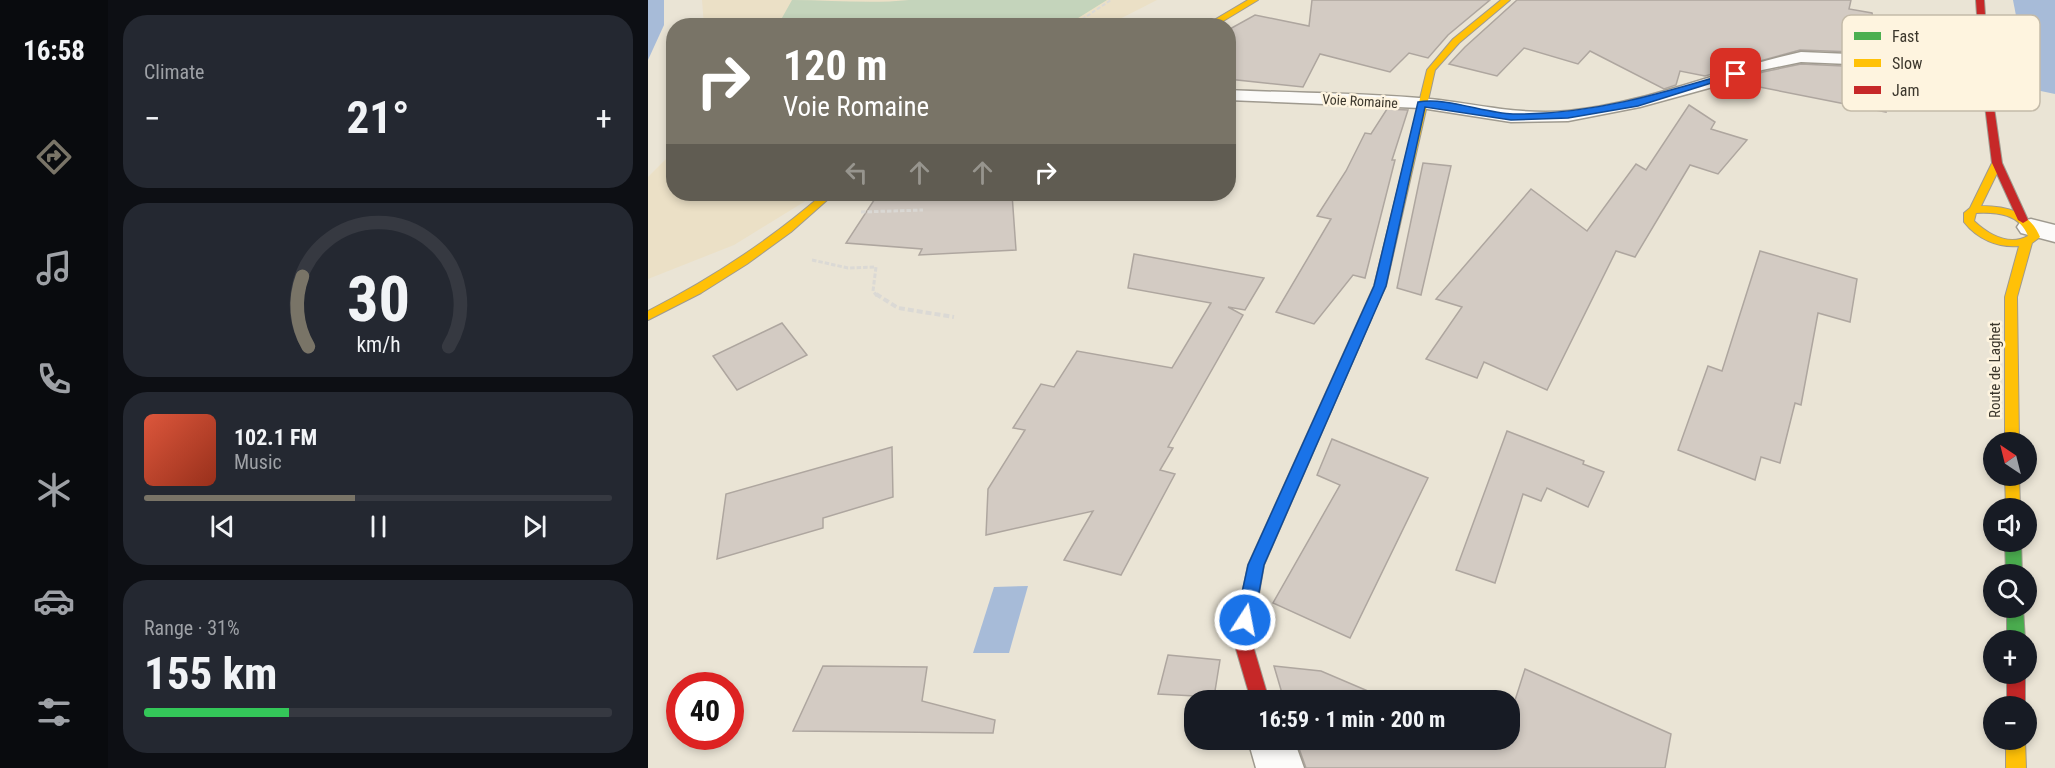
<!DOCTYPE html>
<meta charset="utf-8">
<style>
body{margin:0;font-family:"Roboto Condensed",sans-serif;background:#242831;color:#f1f3f6;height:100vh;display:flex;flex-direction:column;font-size:22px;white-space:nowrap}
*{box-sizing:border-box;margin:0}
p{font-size:20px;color:#9ea1a6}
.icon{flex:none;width:33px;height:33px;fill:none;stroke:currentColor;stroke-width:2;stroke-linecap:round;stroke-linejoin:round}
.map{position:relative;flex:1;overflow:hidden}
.panel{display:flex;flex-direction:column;gap:15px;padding:15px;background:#0d0f14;width:540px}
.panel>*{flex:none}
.hud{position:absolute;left:18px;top:18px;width:570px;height:183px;border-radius:24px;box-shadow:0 3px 9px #0003;background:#797467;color:#fff;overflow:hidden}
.needle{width:39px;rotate:325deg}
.tools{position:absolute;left:1335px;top:432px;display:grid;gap:12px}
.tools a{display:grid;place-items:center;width:54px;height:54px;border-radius:50%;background:#171b24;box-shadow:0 3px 9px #0003;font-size:30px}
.speed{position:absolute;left:18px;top:672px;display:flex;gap:12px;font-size:30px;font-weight:700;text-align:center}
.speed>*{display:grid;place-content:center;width:78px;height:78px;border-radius:50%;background:#171b24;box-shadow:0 3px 9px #0003;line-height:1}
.speed .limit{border:9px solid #d22;background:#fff;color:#111}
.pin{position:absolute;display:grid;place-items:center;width:51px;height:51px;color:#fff;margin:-26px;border-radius:12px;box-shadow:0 3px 9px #0006}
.me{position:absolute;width:66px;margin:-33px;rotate:11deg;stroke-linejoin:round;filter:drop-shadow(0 0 4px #0008)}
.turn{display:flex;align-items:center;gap:21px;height:126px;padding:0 18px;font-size:27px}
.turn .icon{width:78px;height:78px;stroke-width:2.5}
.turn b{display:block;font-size:42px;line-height:51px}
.lanes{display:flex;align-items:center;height:57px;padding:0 18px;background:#0003;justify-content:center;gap:30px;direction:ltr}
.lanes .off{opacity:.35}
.big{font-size:45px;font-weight:700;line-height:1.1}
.panel .tile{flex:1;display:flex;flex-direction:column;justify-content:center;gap:9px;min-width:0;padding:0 21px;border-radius:24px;background:#242831}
.panel .dial{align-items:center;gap:0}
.dial svg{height:156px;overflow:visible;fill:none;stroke:#363941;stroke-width:7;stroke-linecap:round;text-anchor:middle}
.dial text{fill:#f1f3f6;stroke:none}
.song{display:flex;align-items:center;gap:18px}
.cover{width:72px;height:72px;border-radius:9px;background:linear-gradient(135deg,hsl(10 70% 55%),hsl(10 70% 35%))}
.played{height:6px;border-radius:3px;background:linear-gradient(90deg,#797467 45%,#363941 45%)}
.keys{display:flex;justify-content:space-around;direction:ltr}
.heat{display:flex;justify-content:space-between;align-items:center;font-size:33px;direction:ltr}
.charge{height:9px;border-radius:4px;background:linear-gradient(90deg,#34c759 31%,#363941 0)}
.trip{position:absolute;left:536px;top:690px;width:336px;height:60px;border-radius:24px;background:#171b24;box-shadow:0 3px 9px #0003;font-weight:700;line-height:60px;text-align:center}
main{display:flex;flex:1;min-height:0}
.tab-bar{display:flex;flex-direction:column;width:108px;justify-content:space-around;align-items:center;background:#090b0e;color:#9ea1a6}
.tab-bar .icon{width:42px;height:42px}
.tab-bar .on{color:#797467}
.tab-bar b{font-size:27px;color:#f1f3f6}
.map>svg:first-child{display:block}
</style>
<main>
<nav class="tab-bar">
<b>16:58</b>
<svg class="icon on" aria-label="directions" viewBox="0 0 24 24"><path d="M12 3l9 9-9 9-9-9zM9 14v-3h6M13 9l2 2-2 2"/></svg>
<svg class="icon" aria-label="music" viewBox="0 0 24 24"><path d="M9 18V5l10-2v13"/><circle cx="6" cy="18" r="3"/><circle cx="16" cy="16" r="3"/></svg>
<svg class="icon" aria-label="phone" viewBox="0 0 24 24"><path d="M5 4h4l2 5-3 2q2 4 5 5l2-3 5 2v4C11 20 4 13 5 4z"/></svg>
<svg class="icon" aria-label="climate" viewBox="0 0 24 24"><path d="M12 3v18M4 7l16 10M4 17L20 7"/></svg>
<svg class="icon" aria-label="car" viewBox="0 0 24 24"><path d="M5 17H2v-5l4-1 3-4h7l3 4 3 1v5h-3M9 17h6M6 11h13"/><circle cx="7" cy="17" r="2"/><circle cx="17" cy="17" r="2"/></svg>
<svg class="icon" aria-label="filters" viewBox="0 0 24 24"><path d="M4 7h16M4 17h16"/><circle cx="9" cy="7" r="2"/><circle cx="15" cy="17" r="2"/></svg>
</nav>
<section class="panel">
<div class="tile"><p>Climate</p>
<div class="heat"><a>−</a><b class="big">21°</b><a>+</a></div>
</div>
<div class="tile dial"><svg viewBox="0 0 100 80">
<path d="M14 69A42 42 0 1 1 86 69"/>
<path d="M14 69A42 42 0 0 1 11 33" stroke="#797467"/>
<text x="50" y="56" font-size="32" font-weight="700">30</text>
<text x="50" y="72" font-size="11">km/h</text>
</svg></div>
<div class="tile">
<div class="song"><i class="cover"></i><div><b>102.1 FM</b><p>Music</p></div></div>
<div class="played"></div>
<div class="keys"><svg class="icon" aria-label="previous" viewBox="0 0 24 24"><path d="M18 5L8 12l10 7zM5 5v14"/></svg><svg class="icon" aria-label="pause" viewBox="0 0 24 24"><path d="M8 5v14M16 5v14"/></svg><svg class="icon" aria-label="next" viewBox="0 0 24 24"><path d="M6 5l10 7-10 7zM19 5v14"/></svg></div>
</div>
<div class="tile"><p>Range · 31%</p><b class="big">155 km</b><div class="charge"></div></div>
</section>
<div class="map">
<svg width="1407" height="768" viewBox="0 0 1407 768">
<rect width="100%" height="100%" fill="#eae4d5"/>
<g fill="#ebe0c6">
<path d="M54 0H509L458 26 56 25Z"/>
<path d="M25 152 26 194H169L86 245 0 279V177Z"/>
</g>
<path fill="#c4d4bb" d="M144 0C184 0 222 4 261 0H459L419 25H130Z"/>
<g fill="#a7bbd8">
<path d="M0 0H16V25L0 60Z"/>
<path d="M380 586 361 653H325L346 587Z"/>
</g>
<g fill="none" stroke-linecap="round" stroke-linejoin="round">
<path fill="#a7bbd8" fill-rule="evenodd" d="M1365 0H1407V94L1388 90 1380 78Z"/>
</g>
<g fill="#d3cbc3" stroke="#aea69f" stroke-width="1.5">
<path d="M664 0H842L800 35 780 58 761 53 742 72 672 54 655 87 580 79V30L607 15 661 26Z"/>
<path d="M869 0H1203L1201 9 1224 13 1233 53 1152 50 1057 76 1032 71 1028 85 1016 89 942 51 930 64 876 48 849 76 801 64 817 47Z"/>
<path d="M1153 64 1237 68 1238 112 1086 82 1115 72Z"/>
<path d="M1041 105 1067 122 1063 129 1099 140 1070 174 1042 165 987 257 968 251 899 390 836 362 829 378 778 359 814 307 788 299 883 189 939 231 988 164 998 170Z"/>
<path d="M739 109 760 110 744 160H747L717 278 705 275 666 324 628 312 683 219 669 216 698 171 717 133 723 134Z"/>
<path d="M775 163 803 166 773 295 749 288Z"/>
<path d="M230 194H364L368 250 271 255 274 249 198 243Z"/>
<path d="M1112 251 1209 279 1202 322 1170 313 1153 405 1147 403 1132 463 1113 457 1107 480 1030 450 1060 366 1074 371Z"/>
<path d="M486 254 616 278 597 310 580 307 595 315 520 447 525 448 512 470 527 474 473 575 416 560 445 511 338 535 340 489 377 430 365 428 393 384 406 387 429 351 524 368 563 303 480 288Z"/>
<path d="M134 323 159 355 89 390 65 356Z"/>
<path d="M859 431 936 461 935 464 956 472 940 507 899 488 893 501 875 494 847 583 808 570Z"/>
<path d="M684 439 780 478 702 638 625 603 692 485 669 475Z"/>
<path d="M244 447 245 497 175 518V528L69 559 78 494Z"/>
<path d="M520 655 572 660 566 697 510 694Z"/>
<path d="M175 666 279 667 274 701 347 720 345 733 145 731Z"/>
<path d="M626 666 673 671 741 700H636Z"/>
<path d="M877 669 1023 734 1017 768H658L648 740H830L852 749 855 740H861V719Z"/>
</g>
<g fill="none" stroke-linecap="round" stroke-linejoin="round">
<g stroke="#9f9a8f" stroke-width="3">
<path id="lane" d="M1153 52 1249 56 1337 68 1345 73 1337 78 1249 66 1153 62 1114 70 1072 85 992 107 920 121 863 122 773 108 580 100V90C644 93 708 93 771 98 822 102 869 116 920 111 1000 103 1075 69 1153 52Z"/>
</g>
<g stroke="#9f9a8f" stroke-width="3">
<g id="street">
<path d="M1383 219 1407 225V242L1373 233 1369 227 1373 221Z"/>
<path d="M600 740H646L656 768H608Z"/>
</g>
</g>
<g stroke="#9f9a8f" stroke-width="2">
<g id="fast">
<path d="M1357 542H1373L1374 574H1358Z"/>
<path d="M1359 608H1375L1377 640H1359Z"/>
</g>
</g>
<g stroke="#9f9a8f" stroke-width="2">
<g id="slow">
<path d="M600 0H610L567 26H556Z"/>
<path d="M853 0H862L811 43 787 70 738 286 722 320H714L712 317 726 286 779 70 805 39Z"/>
<path d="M1349 160 1354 163 1333 206C1359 206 1382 212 1392 237L1384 243 1369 297 1371 442H1357V297L1371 246C1350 248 1329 239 1316 222V213L1322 208 1344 163ZM1328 213C1349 212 1372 214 1380 236 1361 246 1341 235 1326 221Z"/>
<path d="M175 194H186L143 232 99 264 53 293 0 320V311C63 279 122 240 175 194Z"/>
<path d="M1357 476H1371L1372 508H1358Z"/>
<path d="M1358 740H1377L1378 768H1358Z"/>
</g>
</g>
<g stroke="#9f9a8f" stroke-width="2">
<g id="jam">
<path d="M1328 0H1336L1341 73 1354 163 1380 220 1375 223 1370 220 1344 163 1333 73Z"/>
<path d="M718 313 724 317 616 565 603 639 621 700H603L585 639 600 565 712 317Z"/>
<rect x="1359" y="674" width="18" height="32"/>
</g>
</g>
<path stroke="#dbd9d5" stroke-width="2" stroke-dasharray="4 2" stroke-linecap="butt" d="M424 26 463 0"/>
<g stroke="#dbd9d5" stroke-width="3" stroke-dasharray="4.5 2" stroke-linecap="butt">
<path d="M213 212 275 210"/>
<path d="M164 260 200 268 228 267 225 291 229 296"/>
</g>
<path stroke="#dbd9d5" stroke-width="4" stroke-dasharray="6 3" stroke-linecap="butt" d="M228 294 250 308 306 317"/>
<use href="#lane" fill="#fcfbf9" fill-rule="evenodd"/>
<use href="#street" fill="#fcfbf9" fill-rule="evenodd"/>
<use href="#fast" fill="#4caf50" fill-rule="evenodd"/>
<use href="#slow" fill="#ffc107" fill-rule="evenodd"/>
<use href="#jam" fill="#c62828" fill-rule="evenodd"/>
</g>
<path fill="#1a73e8" stroke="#114b97" stroke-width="1.5" d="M1085 72 1092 74 990 106 920 118 863 120 777 107 738 286 616 565 606 620 603 626 597 629 591 626 588 620 600 565 726 286 770 102C799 97 836 113 865 114 942 115 1012 94 1085 72Z"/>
<g text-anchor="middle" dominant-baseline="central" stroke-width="5" stroke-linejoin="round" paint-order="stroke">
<g font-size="14" fill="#3c372c" stroke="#fef4df">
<text transform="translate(712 101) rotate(3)">Voie Romaine</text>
</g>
<g font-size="15" fill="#3c372c" stroke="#fef4df">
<text transform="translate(1347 370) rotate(-90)">Route de Laghet</text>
</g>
</g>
<rect x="1194" y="15" width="198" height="96" rx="9" fill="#fef4df" stroke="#c4bba9" stroke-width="1.5"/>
<rect x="1206" y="32" width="27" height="8" fill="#4caf50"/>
<rect x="1206" y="59" width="27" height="8" fill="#ffc107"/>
<rect x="1206" y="86" width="27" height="8" fill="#c62828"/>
<g font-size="16" fill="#3c372c">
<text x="1244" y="42">Fast</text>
<text x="1244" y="69">Slow</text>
<text x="1244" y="96">Jam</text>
</g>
</svg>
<div class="tools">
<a><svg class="needle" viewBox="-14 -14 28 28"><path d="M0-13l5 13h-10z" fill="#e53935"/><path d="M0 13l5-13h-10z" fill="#9ea1a6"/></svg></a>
<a><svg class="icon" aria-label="sound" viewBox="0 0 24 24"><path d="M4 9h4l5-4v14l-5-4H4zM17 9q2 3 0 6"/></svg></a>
<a><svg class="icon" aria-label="search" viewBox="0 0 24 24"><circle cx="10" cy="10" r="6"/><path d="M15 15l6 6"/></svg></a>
<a>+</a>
<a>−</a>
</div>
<div class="speed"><div class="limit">40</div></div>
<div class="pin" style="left:1088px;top:74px;background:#d93025"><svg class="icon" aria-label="arrive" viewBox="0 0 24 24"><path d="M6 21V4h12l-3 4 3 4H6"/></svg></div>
<svg class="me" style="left:597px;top:620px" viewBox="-20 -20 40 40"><circle r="17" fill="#1a73e8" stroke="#fff" stroke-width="3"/><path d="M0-11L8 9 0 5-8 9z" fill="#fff"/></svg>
<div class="trip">16:59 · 1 min · 200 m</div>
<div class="hud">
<div class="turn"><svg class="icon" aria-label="right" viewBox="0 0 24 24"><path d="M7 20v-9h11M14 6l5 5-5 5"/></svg><div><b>120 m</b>Voie Romaine</div></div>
<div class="lanes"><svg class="icon off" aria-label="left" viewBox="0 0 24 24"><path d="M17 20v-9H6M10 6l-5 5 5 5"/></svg><svg class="icon off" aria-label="ahead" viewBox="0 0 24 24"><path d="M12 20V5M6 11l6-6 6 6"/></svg><svg class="icon off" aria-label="ahead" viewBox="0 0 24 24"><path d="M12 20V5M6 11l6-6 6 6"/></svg><svg class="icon" aria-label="right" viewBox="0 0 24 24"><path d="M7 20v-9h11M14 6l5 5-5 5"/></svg></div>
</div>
</div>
</main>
